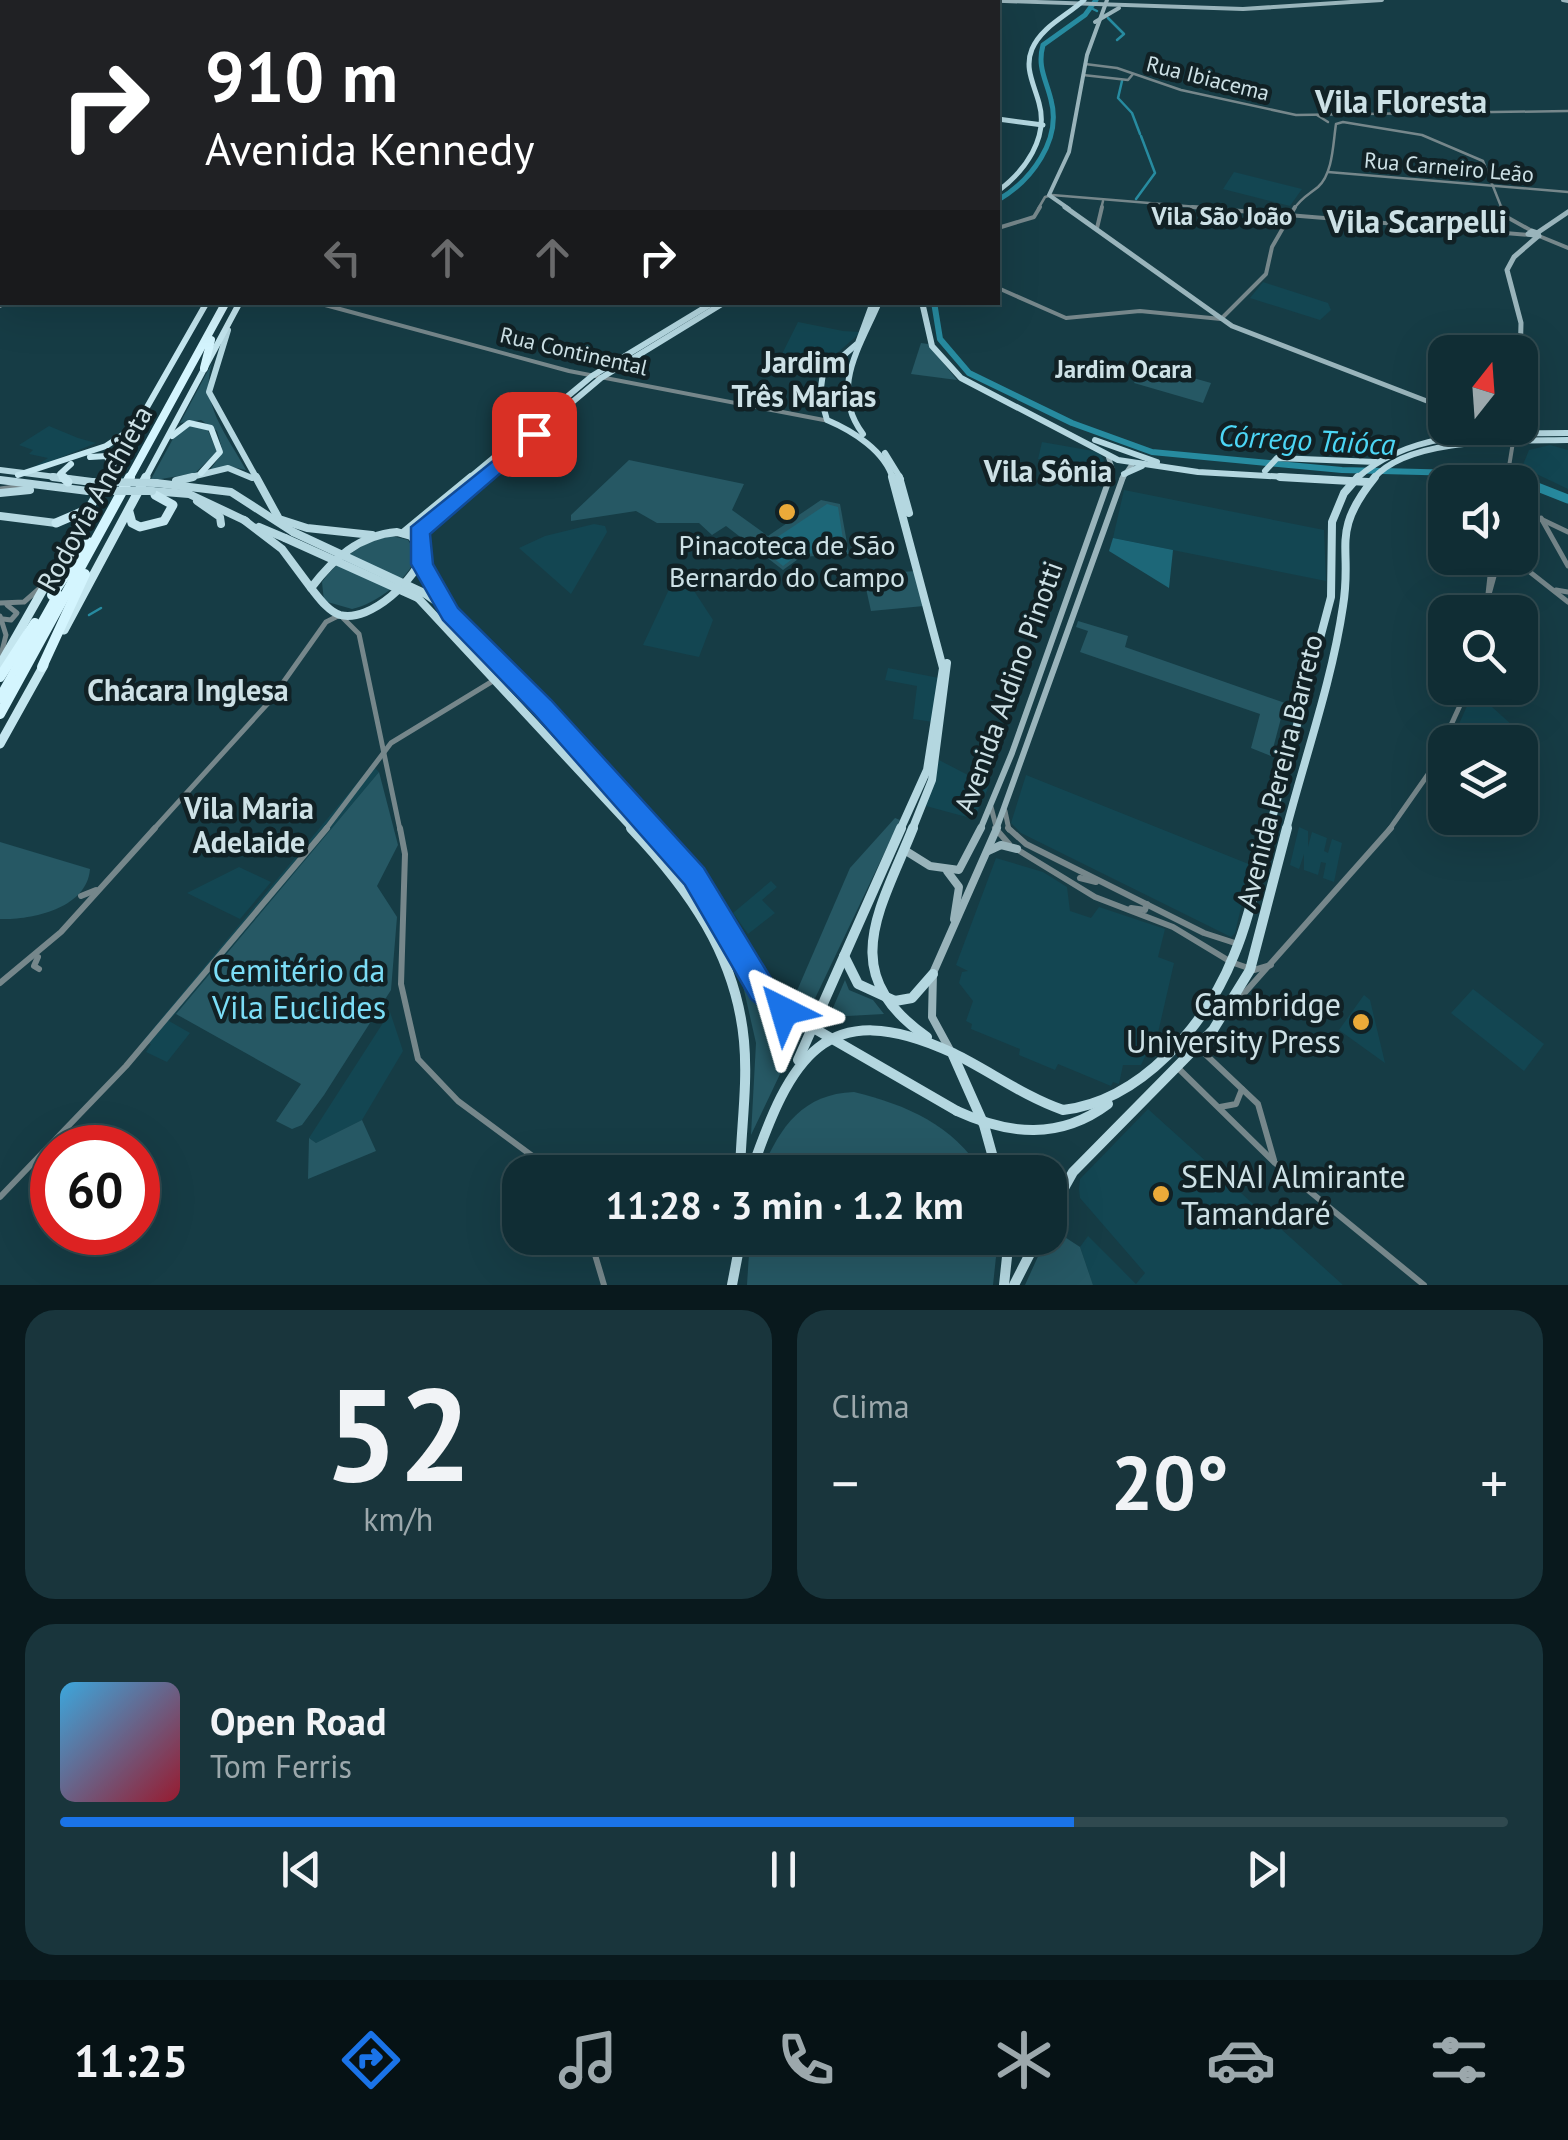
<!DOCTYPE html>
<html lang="pt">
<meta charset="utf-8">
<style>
body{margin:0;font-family:"PT Sans",sans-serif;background:#19353c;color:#f1f3f6;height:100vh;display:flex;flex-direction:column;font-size:38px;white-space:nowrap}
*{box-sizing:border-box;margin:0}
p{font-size:32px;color:#9ca8ac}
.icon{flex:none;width:55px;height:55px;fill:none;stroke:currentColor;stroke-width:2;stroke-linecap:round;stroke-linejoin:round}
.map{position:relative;height:1285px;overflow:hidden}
.side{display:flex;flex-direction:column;gap:25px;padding:25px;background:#09191d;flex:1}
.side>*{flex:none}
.guide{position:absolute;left:0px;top:0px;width:1000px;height:305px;box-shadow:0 10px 40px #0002,0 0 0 2px #30494f;background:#202124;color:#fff;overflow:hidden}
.needle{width:65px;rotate:17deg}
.buttons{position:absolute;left:1428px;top:335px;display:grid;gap:20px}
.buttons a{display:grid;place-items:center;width:110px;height:110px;border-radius:20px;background:#102d34;box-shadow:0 10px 40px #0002,0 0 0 2px #30494f;font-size:50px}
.speed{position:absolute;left:30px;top:1125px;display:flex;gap:20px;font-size:50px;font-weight:700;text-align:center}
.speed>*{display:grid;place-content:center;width:130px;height:130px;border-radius:50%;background:#102d34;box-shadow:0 10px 40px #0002,0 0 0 2px #30494f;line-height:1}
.speed .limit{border:15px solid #d22;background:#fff;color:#111}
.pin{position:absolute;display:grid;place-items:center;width:85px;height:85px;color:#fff;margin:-42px;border-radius:20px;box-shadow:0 5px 15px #0006}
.me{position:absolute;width:110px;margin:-55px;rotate:320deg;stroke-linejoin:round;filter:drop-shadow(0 0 8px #0008)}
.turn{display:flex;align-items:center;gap:35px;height:210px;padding:0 40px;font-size:45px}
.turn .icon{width:130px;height:130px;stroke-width:2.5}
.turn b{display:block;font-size:70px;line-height:85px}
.lanes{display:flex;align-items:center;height:95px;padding:0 40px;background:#0003;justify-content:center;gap:50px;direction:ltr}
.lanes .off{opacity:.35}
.big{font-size:75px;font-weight:700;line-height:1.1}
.side .tile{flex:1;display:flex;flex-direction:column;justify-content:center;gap:15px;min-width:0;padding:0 35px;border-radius:30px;background:#19353c}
.side .dial{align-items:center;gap:0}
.dial b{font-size:130px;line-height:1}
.song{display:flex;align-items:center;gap:30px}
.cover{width:120px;height:120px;border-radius:15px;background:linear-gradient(135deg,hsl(200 70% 55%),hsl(350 70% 35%))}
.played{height:10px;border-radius:5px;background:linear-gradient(90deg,#1a73e8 70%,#30494f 70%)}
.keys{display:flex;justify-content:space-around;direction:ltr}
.heat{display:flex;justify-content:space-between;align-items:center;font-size:55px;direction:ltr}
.side .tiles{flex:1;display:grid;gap:25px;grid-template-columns:1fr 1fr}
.tile:last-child{grid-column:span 2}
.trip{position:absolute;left:502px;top:1155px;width:565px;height:100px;border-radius:30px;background:#102d34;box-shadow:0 10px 40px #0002,0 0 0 2px #30494f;font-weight:700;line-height:100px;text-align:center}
.tab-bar{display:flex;height:160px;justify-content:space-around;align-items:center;background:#061215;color:#9ca8ac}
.tab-bar .icon{width:70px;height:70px}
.tab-bar .selected{color:#1a73e8}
.tab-bar b{font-size:45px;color:#f1f3f6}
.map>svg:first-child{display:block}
</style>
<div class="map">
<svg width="1568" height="1285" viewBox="0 0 1568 1285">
<rect width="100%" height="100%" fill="#163c45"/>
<g fill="#134652">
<path d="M1234 172 1302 189 1290 206 1223 189Z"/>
<path d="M1263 282 1328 303 1331 310 1320 320 1250 298Z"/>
<path d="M798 322 843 331 861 332 819 369 778 362Z"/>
<path d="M49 426 78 438 96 443 28 471 48 458 29 454 33 450 19 445Z"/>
<path d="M1042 442 1099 452 1104 460 1102 472 1038 459Z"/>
<path d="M1550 445 1568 450V489L1522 467 1529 450Z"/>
<path d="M1124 490 1324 530 1326 581 1113 538Z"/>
<path d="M594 524 605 526 607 532 571 594 519 548 545 536Z"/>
<path d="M679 568 713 620 699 657 643 645Z"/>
<path d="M888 668 939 678 933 722 913 719 917 686 885 680Z"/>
<path d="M1471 697H1481L1524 736 1520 760V742H1485L1459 724Z"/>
<path d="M939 760 989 786 974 819 926 806Z"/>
<path d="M372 765 379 772 169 1021 190 1033 167 1062 146 1052 151 1044 141 1043Z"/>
<path d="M1026 775 1251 865 1235 933 1231 937 1021 833 1011 823Z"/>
<path d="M1299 827 1308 831V847L1312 832 1327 838 1324 851 1328 853 1332 839 1342 843 1334 882 1323 878 1326 863 1321 862 1318 875 1304 870V854L1299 869 1290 865Z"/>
<path d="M996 858 1043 872 1067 887 1070 911 1091 918 1099 907 1165 929 1158 957 1174 963 1155 1046 1151 1044 1141 1065H1123L1119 1084 1113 1082 1111 1086 1058 1064 1055 1070 1019 1055 1020 1049 971 1029 972 1024 966 1021 973 1001 959 983 962 972 968 971 956 965Z"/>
<path d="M239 867 271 882 240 919 187 893Z"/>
<path d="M771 881 777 887 762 900 775 913 748 934 733 913Z"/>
<path d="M1473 989 1544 1044 1524 1071 1451 1013Z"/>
<path d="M1364 995 1370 1000 1385 1063 1339 1030Z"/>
<path d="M390 1012 403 1051 362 1120 316 1143 309 1138Z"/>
<path d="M1148 1109 1343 1285H1093L1080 1247 1088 1236 1136 1284 1145 1273 1080 1198 1079 1189 1080 1179Z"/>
</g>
<g fill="#265864">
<path d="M921 343 928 344 957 380 911 374Z"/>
<path d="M212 363C199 403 227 435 246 470L227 466 210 470 223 452 217 431 201 420 180 423Z"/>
<path d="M1144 364 1211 383 1203 403 1134 383Z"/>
<path d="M188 425 207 428 217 452 195 473 150 481 175 435Z"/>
<path d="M629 460 744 484 732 510 768 536 821 500 840 504 849 554 801 557 783 570 726 526 712 535 699 523H657L636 511 571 521V515Z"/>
<path d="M392 536 408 540 417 555C409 579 376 604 352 609L324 601 322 582C339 559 364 540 392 536Z"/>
<path d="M915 571 924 606 871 611 863 575Z"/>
<path d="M1078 621 1128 636 1125 647 1285 703 1271 756 1251 748 1260 714 1080 652 1088 631 1076 627Z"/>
<path d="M379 772 398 845 377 886 397 917 391 990 324 1095 302 1125 292 1129 276 1121 301 1084 176 1014Z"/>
<path d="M895 818 900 820 809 1011 793 1000 850 868Z"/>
<path d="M0 842 90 869C87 908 33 920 0 919Z"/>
<path d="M741 977 764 1005 801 1030 751 1135 756 1043Z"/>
<path d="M845 980 849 990 873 1000 884 1014 829 1017Z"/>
<path d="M854 1092C907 1105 953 1125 982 1172H761C780 1127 802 1094 854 1092Z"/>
<path d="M362 1120 376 1151 308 1179 309 1138 316 1143Z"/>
<path d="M1051 1228 1080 1247 1093 1285H1025Z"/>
<path d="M750 1238H998L993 1285H747Z"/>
</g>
<g fill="#1d6778">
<path d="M827 504 838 507 845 552 799 554 783 566 761 548Z"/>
<path d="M1113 538 1173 550 1169 588 1109 551Z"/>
</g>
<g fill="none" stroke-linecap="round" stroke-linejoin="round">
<g stroke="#278ba0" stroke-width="2.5">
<path d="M1091 8 1097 11"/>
<path d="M1108 18 1124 34 1117 40"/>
<path d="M1122 81 1118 98 1132 113 1140 134"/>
<path d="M1136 199 1155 173 1141 136"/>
<path d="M89 615 101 608"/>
</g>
<path stroke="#278ba0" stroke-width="5" d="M998 200C1031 181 1062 140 1051 100 1046 79 1037 67 1043 45L1085 15 1096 0"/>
<path stroke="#278ba0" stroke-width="6" d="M934 302 940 339 969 373 1072 423 1152 452 1342 470 1500 474 1523 479"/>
<path stroke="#278ba0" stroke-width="9" d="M1512 477 1568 499"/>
<g stroke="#76878b" stroke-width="2.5">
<path d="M74 0 80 2"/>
<path d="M442 2 447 0"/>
<path d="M1085 64 1117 68 1181 90 1296 115 1568 111"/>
<path d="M1083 75 1128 80 1133 74"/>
<path d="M1317 115 1328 122"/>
<path d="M1328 172 1568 192"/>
<path d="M0 204V208"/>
<path d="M1038 209 1045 197 1052 195 1222 209"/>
<path d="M1101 209 1103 201"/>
<path d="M1294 209C1301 198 1308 195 1318 187 1333 174 1333 143 1336 124L1343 122 1422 135 1483 161 1502 209"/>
</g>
<g stroke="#76878b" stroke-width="4">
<path d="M1192 207 1530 235"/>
<path d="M1501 207 1505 216 1532 231"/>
<path d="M0 220 2 226"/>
<path d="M998 228 1034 217 1040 207"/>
<path d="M1097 228 1102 207"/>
<path d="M1539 236 1568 248"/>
<path d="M998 288 1066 318 1140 311 1221 319 1266 274 1272 247 1295 207"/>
<path d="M314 302 569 371 829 421"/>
<path d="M0 306 4 302"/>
<path d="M1511 467 1512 479"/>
<path d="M1507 479 1513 442"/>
</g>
<g stroke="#76878b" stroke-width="5">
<path d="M1512 477V482"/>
<path d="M1507 482 1508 477"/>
<path d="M0 489 22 486"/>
<path d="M1520 509 1568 532"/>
<path d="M1541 518 1568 566"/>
<path d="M1512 558 1568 602"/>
<path d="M1556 590 1568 592"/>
<path d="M1488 598 1499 558"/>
<path d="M0 603 24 602 40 588"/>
<path d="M1486 612 1492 558"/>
<path d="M0 616 6 635 0 659"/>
<path d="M3 619 11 620 17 613 7 605"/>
<path d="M991 807 997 830"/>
<path d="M1005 811 1009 830"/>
<path d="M153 830 270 701 326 622 340 615 359 634 400 830"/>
<path d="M325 830 391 743 506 673"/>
<path d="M1389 830 1429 773 1468 688"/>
</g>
<g stroke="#76878b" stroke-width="6">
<path d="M400 828 405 854 401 984 418 1059 458 1101 554 1172"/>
<path d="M995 828 1009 844"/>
<path d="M1008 828 1026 844 1204 933 1238 944"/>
<path d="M1018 850 1095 897 1173 927 1231 962 1254 970 1271 965"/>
<path d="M1080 878 1096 882"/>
<path d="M81 896 96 890"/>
<path d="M1131 908 1145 910 1147 904"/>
<path d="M38 957 34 966 39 969"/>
<path d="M0 983 61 932 155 828"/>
<path d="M1233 1006 1391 828"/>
<path d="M1185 1035 1258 1104 1274 1160"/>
<path d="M1178 1068 1275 1163 1424 1285"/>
<path d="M1220 1107 1236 1104 1242 1089"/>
<path d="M0 1197 126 1066 327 828"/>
<path d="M590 1238 604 1285"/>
</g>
<g stroke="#99b4bb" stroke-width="4">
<path d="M977 0 1243 9 1382 0"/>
<path d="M1563 0 1568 1"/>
<path d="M25 2 32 0"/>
<path d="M37 2 43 0"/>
<path d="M437 2 442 0"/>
<path d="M1095 22 1119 8"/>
<path d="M1069 209 1049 195 1069 152 1087 55 1107 0"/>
</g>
<g stroke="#99b4bb" stroke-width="5">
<path d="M1065 207 1232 326 1445 408"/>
<path d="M1532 231 1538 233 1539 236 1528 234Z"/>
<path d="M1537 233 1568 212"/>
<path d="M1520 364 1521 323 1507 270 1514 257 1537 237"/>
<path d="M1108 456 1112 468 1109 479"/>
<path d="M1122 479 1133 463"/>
</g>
<g stroke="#99b4bb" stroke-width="6">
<path d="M980 830 1012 753 1110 477"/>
<path d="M996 830 1123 477"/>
</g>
<g stroke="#99b4bb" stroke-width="8">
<path d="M906 851 930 866 959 870 981 828"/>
<path d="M988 851 1001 845 1017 849"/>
<path d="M947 871 959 887 954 919"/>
<path d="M951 1052 932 1017 933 973 997 828"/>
</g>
<g stroke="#b4d7e0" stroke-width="5">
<path d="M998 119 1043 125"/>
<path d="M998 191C1025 171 1049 138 1039 103 1034 84 1024 68 1032 49 1042 26 1067 16 1084 0"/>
</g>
<g stroke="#b4d7e0" stroke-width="6">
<path d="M873 302 858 343 823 373 820 395 827 420C853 431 885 451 893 479"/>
<path d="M922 302 932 346 961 378 1118 460 1198 472 1323 479"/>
<path d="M228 330 209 392 257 479"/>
<path d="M863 434C829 389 860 347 879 302"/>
<path d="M1095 440 1157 462"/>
<path d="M885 453 901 479"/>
<path d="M0 470 72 479"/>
<path d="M1265 471 1277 458 1376 462"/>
<path d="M1124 474 1142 466"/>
<path d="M183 479 228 468 252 478"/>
<path d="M468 479 592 376 714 302"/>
<path d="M481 479 601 378 725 302"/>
<path d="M1356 479C1414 427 1495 434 1568 433"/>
<path d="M1373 479C1408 436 1517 441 1568 440"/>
</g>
<g stroke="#b4d7e0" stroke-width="8">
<path d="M53 477 92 482"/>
<path d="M256 477 279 519 307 528 372 535"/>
<path d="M892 477 943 668 927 770 900 830"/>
<path d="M899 477 909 513"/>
<path d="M1280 477 1368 482"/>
<path d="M0 480 88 491"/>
<path d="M176 481 193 477"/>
<path d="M156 483 231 492 293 532"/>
<path d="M152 491 189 494 246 521"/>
<path d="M0 493 30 490"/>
<path d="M197 501 220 517 221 524"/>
<path d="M0 516 56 523"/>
<path d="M244 520 282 549 311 588"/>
<path d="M259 527 285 538"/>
<path d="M397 532 411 536 424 552C417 578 371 623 340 615 328 611 319 598 311 588 333 559 359 535 397 532Z"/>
<path d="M403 533 471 477"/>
<path d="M420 542 417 535 424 527 484 477"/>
<path d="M422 564 442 603"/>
<path d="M424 593 444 607 542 707 653 830"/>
<path d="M418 598 634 830"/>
<path d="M912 830 932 780 947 663"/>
<path d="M1269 830 1331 597 1332 522 1344 493 1358 477"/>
<path d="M1286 830C1305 757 1332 681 1343 606 1353 545 1329 534 1375 477"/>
</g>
<g stroke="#b4d7e0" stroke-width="10">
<path d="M631 828C689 889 736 955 744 1041 748 1084 741 1129 740 1172"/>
<path d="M651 828C674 853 696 878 715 907 739 943 752 981 784 1011"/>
<path d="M913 828C880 911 835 973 927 1037"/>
<path d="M844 956 858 984 895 1001 912 998 933 974"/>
<path d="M953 1055 984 1125 997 1172"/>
<path d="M798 1060 901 828"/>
<path d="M957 1111C1009 1135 1060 1140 1108 1104"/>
<path d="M751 1172C790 1059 824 993 953 1053 990 1071 1023 1096 1063 1110 1141 1101 1206 1025 1234 955 1251 915 1258 870 1270 828"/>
<path d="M1050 1213 1073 1172 1213 1030 1250 970 1287 828"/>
<path d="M732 1285 741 1238"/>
<path d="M1004 1285 1009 1238"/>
<path d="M1014 1285 1038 1238"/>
</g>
<g stroke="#c4e6ef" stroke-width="6">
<path d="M172 436 189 423 211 428 220 452 201 473"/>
<path d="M90 457 107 456 110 468"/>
<path d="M18 475 106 446 133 428"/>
<path d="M65 479 60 474 71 464"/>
<path d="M106 479 207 302"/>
<path d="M145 479 240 302"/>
</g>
<g stroke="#c4e6ef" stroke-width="9">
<path d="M63 477 68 482"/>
<path d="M129 512 132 523 140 527 164 521 173 505 155 495"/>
<path d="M56 523 86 510"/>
<path d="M64 630 146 477"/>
<path d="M0 665 107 477"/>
<path d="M0 744 44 665"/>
</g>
<g stroke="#d4f5fe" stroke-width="8">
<path d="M204 368 211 340"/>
<path d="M129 479 226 302"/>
</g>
<g stroke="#d4f5fe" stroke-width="10">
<path d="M52 595 88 542"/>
<path d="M42 667 85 574"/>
<path d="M0 677 35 623"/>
<path d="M0 698 58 595"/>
<path d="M0 714 130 477"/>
</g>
<g stroke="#b4d7e0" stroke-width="8">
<path d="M92 482 156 483"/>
<path d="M88 491H152"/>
<path d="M293 532 424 593"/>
<path d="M285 538 418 598"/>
</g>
<path stroke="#b4d7e0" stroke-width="10" d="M784 1011 957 1111"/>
</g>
<path fill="#1a73e8" stroke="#114b97" stroke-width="2.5" d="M534 428 541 429V438L430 534 433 564 458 608 551 700 704 868 772 980 799 1011 794 1021 784 1025 751 999 685 885 534 714 443 620 411 564V527Z"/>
<g fill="#ebaa39" stroke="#112125" stroke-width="4">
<circle cx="787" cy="512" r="10"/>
<circle cx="1361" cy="1022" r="10"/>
<circle cx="1161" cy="1194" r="10"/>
</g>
<g text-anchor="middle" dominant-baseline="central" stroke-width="9" stroke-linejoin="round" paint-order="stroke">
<g font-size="22" fill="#cde1e6" stroke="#112125">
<text transform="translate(1208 78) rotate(14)">Rua Ibiacema</text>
<text transform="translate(1449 167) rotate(5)">Rua Carneiro Leão</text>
<text transform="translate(574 351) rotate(13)">Rua Continental</text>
</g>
<g font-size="25" font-weight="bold" fill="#cde1e6" stroke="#112125">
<text x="1222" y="216">Vila São João</text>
<text x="1124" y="369">Jardim Ocara</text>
</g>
<g font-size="28" fill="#cde1e6" stroke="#112125">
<text transform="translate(94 498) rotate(-61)">Rodovia Anchieta</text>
<text transform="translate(1008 687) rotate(-70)">Avenida Aldino Pinotti</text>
<text transform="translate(1279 771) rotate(-76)">Avenida Pereira Barreto</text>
</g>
<g font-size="28" fill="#cde1e6" stroke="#112125">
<text x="787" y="544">Pinacoteca de São<tspan x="787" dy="32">Bernardo do Campo</tspan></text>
</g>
<g font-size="30" font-weight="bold" fill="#cde1e6" stroke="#112125">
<text x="804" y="361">Jardim<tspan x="804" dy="34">Três Marias</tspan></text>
<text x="1048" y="470">Vila Sônia</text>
<text x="188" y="689">Chácara Inglesa</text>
<text x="249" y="807">Vila Maria<tspan x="249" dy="34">Adelaide</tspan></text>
</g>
<g font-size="30" font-style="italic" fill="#4cd6f5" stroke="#112125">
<text transform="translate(1307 439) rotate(3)">Córrego Taióca</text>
</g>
<g font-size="32" font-weight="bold" fill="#cde1e6" stroke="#112125">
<text x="1401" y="101">Vila Floresta</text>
<text x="1417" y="221">Vila Scarpelli</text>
</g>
<g font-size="32" fill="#7bddf6" stroke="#112125">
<text x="299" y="970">Cemitério da<tspan x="299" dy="37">Vila Euclides</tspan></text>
</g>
<g font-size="32" fill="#cde1e6" stroke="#112125" text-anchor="end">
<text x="1341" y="1004">Cambridge<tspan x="1341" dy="37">University Press</tspan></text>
<text x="1181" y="1176" text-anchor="start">SENAI Almirante<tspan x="1181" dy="37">Tamandaré</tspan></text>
</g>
</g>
</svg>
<div class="buttons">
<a><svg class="needle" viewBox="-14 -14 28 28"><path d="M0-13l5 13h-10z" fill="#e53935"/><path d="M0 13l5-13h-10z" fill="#9ca8ac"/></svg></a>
<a><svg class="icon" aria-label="sound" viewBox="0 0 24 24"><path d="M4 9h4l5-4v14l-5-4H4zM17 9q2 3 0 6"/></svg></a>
<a><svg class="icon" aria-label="search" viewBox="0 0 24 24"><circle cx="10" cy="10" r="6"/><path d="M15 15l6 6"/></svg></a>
<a><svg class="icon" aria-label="layers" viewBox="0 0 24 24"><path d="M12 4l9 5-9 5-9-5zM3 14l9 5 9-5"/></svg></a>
</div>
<div class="speed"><div class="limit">60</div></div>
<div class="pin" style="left:534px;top:434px;background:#d93025"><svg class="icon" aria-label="arrive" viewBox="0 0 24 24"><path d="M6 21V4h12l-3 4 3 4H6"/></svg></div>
<svg class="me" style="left:784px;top:1011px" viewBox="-20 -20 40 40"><path d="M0-17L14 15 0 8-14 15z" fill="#1a73e8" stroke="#fff" stroke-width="4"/></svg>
<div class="trip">11:28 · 3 min · 1.2 km</div>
<div class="guide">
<div class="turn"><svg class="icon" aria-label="right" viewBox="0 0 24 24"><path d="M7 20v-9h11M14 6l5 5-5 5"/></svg><div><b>910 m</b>Avenida Kennedy</div></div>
<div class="lanes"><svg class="icon off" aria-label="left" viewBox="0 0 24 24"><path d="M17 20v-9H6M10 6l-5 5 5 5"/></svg><svg class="icon off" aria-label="ahead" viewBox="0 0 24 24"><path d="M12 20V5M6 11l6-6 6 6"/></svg><svg class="icon off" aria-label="ahead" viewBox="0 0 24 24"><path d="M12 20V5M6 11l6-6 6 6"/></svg><svg class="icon" aria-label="right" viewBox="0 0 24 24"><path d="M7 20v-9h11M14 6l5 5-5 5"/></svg></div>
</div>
</div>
<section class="side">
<div class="tiles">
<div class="tile dial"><b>52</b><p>km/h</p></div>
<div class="tile"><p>Clima</p>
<div class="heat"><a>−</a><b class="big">20°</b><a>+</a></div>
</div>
<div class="tile">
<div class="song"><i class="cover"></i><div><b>Open Road</b><p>Tom Ferris</p></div></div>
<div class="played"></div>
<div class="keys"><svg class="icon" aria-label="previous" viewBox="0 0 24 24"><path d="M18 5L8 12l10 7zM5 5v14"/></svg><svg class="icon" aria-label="pause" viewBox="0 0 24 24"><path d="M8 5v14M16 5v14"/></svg><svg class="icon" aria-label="next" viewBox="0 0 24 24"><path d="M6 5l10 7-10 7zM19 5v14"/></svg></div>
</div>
</div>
</section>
<nav class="tab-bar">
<b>11:25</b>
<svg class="icon selected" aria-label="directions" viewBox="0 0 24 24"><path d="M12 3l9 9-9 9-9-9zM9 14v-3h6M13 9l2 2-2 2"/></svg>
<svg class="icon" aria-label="music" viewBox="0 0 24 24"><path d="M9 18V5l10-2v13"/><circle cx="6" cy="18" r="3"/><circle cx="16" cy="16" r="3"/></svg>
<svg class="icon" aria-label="phone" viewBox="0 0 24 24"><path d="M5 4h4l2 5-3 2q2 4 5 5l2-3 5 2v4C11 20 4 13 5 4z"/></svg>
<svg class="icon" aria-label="climate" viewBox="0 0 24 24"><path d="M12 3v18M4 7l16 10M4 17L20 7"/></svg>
<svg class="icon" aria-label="car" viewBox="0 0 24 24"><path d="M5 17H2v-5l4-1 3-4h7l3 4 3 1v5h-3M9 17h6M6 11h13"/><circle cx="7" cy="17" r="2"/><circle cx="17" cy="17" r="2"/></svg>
<svg class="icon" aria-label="filters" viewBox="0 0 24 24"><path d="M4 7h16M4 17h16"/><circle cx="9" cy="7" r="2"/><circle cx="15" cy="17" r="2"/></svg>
</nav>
